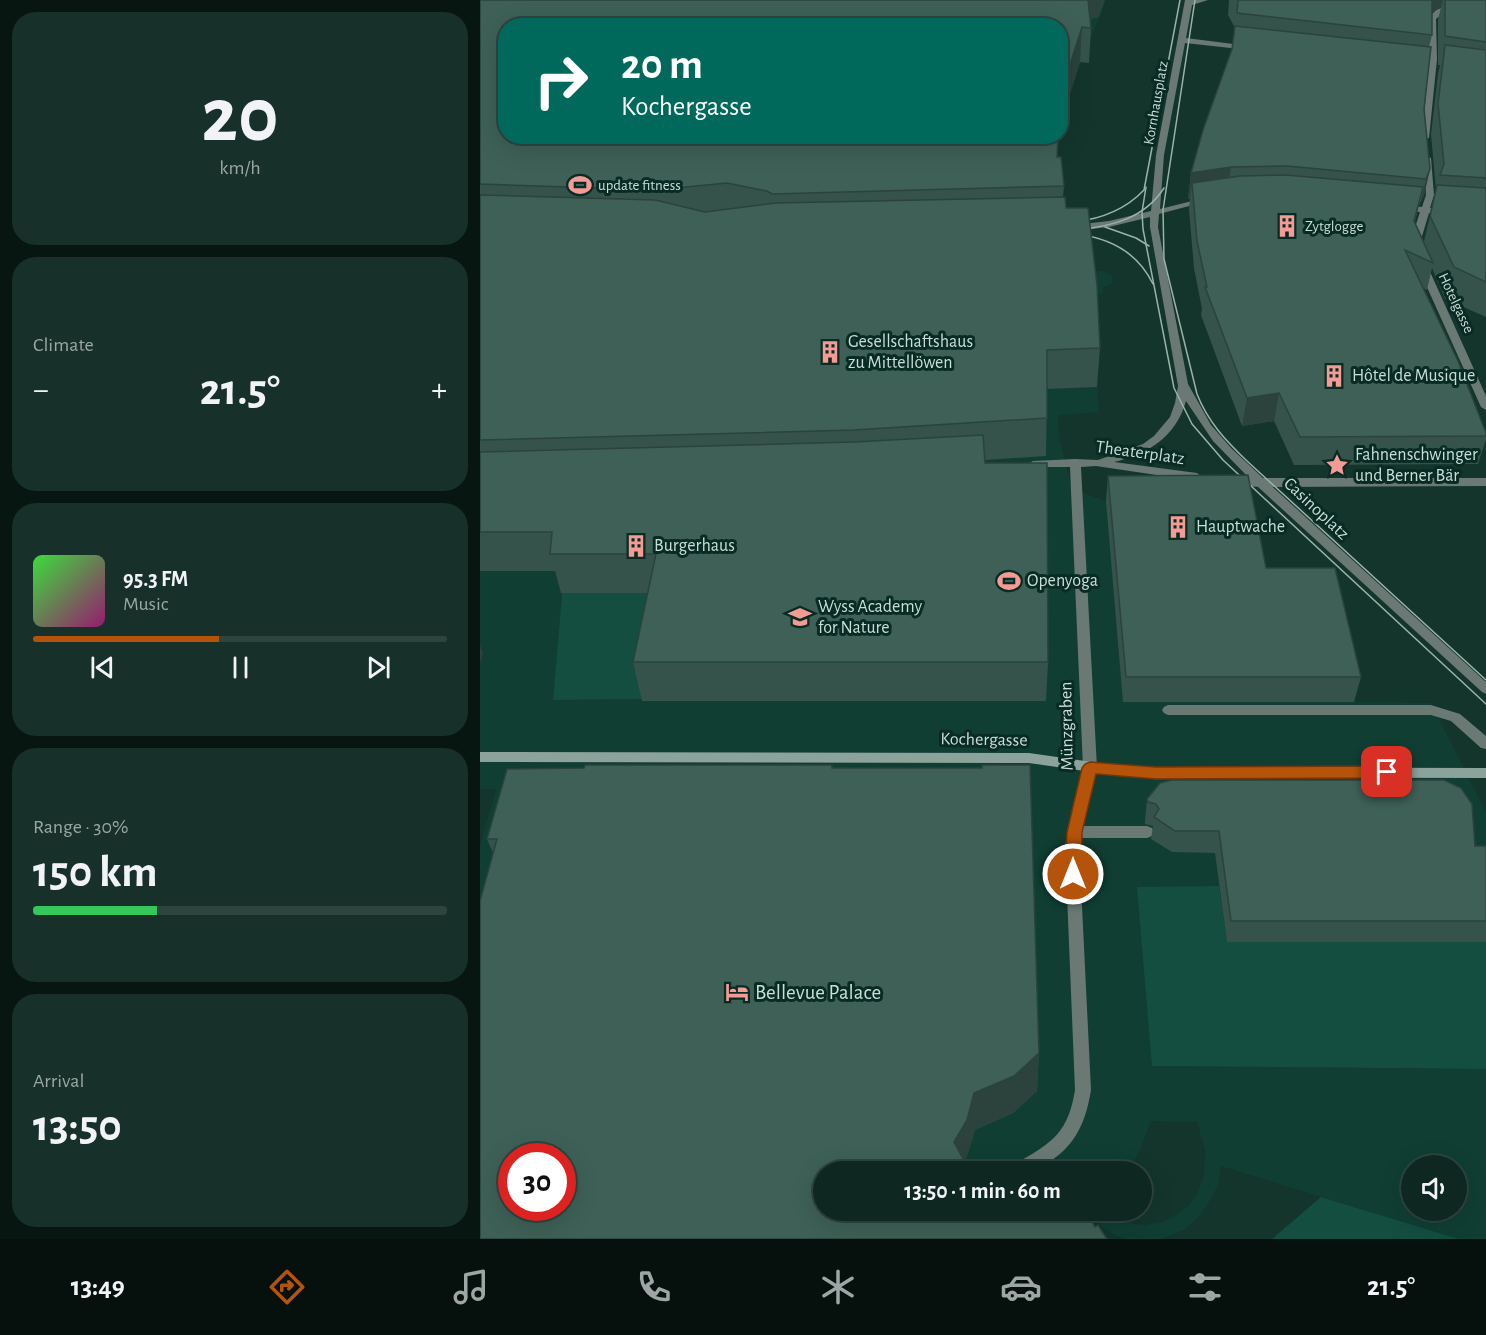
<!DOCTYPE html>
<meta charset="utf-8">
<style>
body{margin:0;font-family:"Alegreya Sans",sans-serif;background:#17302a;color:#f1f3f6;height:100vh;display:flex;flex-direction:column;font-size:22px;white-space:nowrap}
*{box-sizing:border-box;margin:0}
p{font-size:20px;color:#9ba6a5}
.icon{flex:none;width:33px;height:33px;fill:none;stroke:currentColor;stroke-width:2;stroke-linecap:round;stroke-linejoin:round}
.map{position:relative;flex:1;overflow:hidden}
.panel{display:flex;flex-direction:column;gap:12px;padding:12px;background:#081612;width:480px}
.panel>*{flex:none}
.hud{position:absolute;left:18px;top:18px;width:570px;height:126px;border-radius:24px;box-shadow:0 6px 24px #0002,0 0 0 2px #2e443f;background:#00695c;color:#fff;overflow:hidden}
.buttons{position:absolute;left:921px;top:1155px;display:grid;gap:12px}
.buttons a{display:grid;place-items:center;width:66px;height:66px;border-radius:50%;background:#0e2821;box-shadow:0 6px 24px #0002,0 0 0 2px #2e443f;font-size:30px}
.speed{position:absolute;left:18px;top:1143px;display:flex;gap:12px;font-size:30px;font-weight:700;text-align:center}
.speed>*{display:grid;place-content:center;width:78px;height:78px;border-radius:50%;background:#0e2821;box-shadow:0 6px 24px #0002,0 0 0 2px #2e443f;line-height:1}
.speed .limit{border:9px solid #d22;background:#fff;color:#111}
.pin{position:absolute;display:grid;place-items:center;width:51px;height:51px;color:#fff;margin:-26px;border-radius:12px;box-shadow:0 3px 9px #0006}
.me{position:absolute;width:66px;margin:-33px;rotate:0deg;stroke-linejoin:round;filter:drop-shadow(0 0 4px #0008)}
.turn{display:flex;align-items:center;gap:21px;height:126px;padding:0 24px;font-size:27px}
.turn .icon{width:78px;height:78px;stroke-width:2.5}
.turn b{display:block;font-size:42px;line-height:51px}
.big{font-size:45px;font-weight:600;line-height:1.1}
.panel .widget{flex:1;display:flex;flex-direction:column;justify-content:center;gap:9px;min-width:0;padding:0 21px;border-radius:24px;background:#17302a}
.panel .dial{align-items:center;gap:0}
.dial b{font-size:78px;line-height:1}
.song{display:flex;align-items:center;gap:18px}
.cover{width:72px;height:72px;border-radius:9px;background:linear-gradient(135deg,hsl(120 70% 55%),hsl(320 70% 35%))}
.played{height:6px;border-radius:3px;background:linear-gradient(90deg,#b45309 45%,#2e443f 45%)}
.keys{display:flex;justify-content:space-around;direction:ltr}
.heat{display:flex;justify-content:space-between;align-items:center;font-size:33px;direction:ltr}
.charge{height:9px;border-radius:4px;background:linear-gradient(90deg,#34c759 30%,#2e443f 0)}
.trip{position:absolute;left:333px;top:1161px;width:339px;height:60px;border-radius:30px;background:#0e2821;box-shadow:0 6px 24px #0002,0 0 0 2px #2e443f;font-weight:600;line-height:60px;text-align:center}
.menu{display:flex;height:96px;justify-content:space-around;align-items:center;background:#06100d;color:#9ba6a5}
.menu .icon{width:42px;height:42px}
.menu .on{color:#b45309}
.menu b{font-size:27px;color:#f1f3f6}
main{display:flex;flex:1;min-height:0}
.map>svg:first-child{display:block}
</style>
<main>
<section class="panel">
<div class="widget dial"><b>20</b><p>km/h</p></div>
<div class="widget"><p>Climate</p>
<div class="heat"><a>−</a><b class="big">21.5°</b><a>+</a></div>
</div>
<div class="widget">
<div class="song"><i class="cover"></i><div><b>95.3 FM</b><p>Music</p></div></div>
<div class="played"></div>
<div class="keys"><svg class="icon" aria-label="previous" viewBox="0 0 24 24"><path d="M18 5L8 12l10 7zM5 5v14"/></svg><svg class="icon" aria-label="pause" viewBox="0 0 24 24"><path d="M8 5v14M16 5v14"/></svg><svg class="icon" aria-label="next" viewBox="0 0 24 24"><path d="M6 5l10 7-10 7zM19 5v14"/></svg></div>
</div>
<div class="widget"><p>Range · 30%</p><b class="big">150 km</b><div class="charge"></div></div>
<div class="widget"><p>Arrival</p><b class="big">13:50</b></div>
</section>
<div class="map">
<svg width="1006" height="1239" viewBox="0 0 1006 1239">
<rect width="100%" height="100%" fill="#13352c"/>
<path fill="#103e33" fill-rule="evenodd" d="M0 0H626L594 82 580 26H26V136L577 166 579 193 610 271H624L632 276 633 283 623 287V294H612L619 412 578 415 579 436 592 489 626 501 737 554 850 593 875 702 951 703 1006 812V942H747L672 1066 1006 1069V1239H979L741 1166 738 1185 731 1199 719 1216 704 1230 680 1239H646L635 1235 622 1227 609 1211H621L647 1223 664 1225 682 1222 695 1216 708 1206 718 1192 724 1175 725 1150 717 1122 671 1121 659 1153 648 1171H631L627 1168 624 1171H586L574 1153 540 1171 344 1172V1210L0 1239V845L16 789H0ZM32 1156H82V1208H32ZM932 1166H976V1210H932Z"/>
<g fill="#134e40">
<path d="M210 583 163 699 73 700 83 585 126 591 129 593H151Z"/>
<path d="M739 886 747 942H1006V1069L672 1066 657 887Z"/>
<path d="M841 1197 979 1239H792Z"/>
</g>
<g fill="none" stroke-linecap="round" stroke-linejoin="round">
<g fill="#6a7974" fill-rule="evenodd">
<path d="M781 479 785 480 1006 682V694L1002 692 777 486 776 483 777 480Z"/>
<path d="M688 705H951L980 714 1006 736V749L1001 748 971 721 951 715H688L684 713 682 710 684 707Z"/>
<path d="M594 826H667L672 828 674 832 672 836 667 838H594L589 836 587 832 589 828Z"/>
</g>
<g fill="#6a7974" fill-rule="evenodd">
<path d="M705 0H728L712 5 706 38 769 46 773 48 769 50 705 43 684 155 680 209 724 198 728 201 679 214 678 227 708 384 731 425 751 448 783 478H1006V486L781 487 748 485 747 482 748 479 769 478 733 441 706 401C696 437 668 454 634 462L717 473 722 477 721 480 717 481 616 466 601 467 617 768 599 845 611 1090C606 1121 596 1145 569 1162 564 1165 558 1170 552 1172 545 1173 535 1172 528 1172 531 1164 540 1161 547 1157 578 1139 589 1126 595 1090L585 845 603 768 590 467H553L548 464 553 461 595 459 618 460 663 444 674 436 690 417 695 403 698 386 670 227V217L629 227 594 231 590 228 594 225 629 221 671 211 676 155Z"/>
<path d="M982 0H992L962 14 956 19 957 59 949 138 942 140 949 59 948 19 956 10Z"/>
<path d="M944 156 951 158 954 195 950 208 966 209 970 212 966 215 949 213 940 243 935 246 930 243 940 212 924 211 920 208 924 205 942 207 946 195Z"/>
<path d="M942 262 947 265 1006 396V410L1001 407 937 265Z"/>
</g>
<path fill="#8ba39b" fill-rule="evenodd" d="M0 752 549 753 647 767 1006 768V778L647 777 549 763 0 762Z"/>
<g stroke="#9bb2ab" stroke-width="1.5">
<path d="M715 0 683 210 684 259 717 394C728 422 746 441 767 461L1006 680"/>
<path d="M666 187 662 212 663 229 694 388 712 424 743 460 1006 704"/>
<path d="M594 222C621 219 645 210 664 190L700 0"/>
<path d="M625 227 656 238 669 246"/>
<path d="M597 230C632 226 664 219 684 188"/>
<path d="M596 234C630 238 658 253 673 284"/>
</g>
</g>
<g fill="#35534a" fill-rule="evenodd">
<path d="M0 0 619 17 610 19 611 28 609 63 600 62 580 26 578 157 584 186 583 197 620 348 617 387 567 389 566 456 505 460 568 662 566 701H162L153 662 168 593H81L75 571H0Z"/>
<path d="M749 0H1006V317L965 299 952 268 947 290 943 288 1006 436V439L998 464 814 465 794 421 762 426 721 315 722 309 714 268 709 210 710 199H708L711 173 752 49 755 28 748 15ZM961 7 958 20V65H960L958 74 951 134 956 190 944 241 935 222 939 205 944 195 950 169 944 109 949 47 952 35V13Z"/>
<path d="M628 476 786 568 881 677 874 702H643L626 501Z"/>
<path d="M353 768 559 1053 557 1091 533 1113 495 1130 487 1156 344 1172 518 1221 615 1227 0 1239 13 853 7 839Z"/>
<path d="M667 799 995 846H1006V942H747L735 853 692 852 671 839 673 826 665 824V820Z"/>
</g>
<g fill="#2b433c">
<path d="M606 0H625L619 17 605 20Z"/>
<path d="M950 0H963L961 7 946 17Z"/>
<path d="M602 27 600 62 580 127V96Z"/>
<path d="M751 167 747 193 712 183 710 199H708L711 173Z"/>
<path d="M950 169 944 195 940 205 946 179Z"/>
<path d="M799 393 794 421 762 426 767 398Z"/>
<path d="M0 645 3 653 0 663Z"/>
<path d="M559 1053 557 1091 533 1113 495 1130 487 1156 479 1172 474 1142 494 1093Z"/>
</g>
<g fill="#3e6056" stroke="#2b433c" stroke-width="1.5" fill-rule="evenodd">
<path d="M0 0H608L611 28 602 27 580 96V26H26V136H578L577 157H581L584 186 292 194 287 191 247 183 175 190 0 184Z"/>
<path d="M758 0H952V35L757 13Z"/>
<path d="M965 0H1006V42L965 36Z"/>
<path d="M755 26 951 47 944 109 950 169 946 179 807 166 751 167 711 173 723 130 752 49Z"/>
<path d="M965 45 1006 50V178L960 175 964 164 958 104Z"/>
<path d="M806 175 943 187 934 221 953 263 925 250 978 361 1006 433V436L820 437 799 393 767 398 725 287H727L717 241 712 183 760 176Z"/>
<path d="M957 185 1006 188V282L974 267 950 216Z"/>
<path d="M0 195 175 200 225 212 296 203 585 197 586 208H608L617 285 620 348 567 350V418L374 430 0 440Z"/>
<path d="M503 435 505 463H567L568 662H153L176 554H70L72 532H0V452L374 442Z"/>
<path d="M768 475 786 568H855L881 677H646L628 476Z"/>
<path d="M105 765H352V768H502V765H550L559 1053 534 1076 494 1093 487 1120 474 1142 490 1172H344V1210H512L518 1221 537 1210H605L615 1227 618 1225 627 1239H0V901L17 839H7L27 769 104 768ZM32 1156H82V1208H32Z"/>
<path d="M692 780H964L981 788 992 804 995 846H1006V921H751L739 831H695L674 817 679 809 676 804 668 802 667 799 680 783Z"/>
</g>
<path fill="#b45309" stroke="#753606" stroke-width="1.5" d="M610 762 676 767 907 766 912 768 914 772 912 776 907 778 676 779 616 774 602 832 601 874 598 879 593 881 587 879 585 874 587 832 602 768 605 764Z"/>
<defs>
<g id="stadium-bare" transform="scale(1.8)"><path d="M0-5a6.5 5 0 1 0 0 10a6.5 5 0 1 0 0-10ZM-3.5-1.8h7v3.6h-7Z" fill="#f59b96" stroke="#082b23" stroke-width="2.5" paint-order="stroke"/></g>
<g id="building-bare" transform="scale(1.8)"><path d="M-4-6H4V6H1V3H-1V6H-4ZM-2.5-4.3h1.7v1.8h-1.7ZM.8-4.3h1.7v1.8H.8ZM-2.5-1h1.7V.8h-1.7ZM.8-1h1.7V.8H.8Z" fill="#f59b96" stroke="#082b23" stroke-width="2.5" paint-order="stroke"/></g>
<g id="sight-bare" transform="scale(1.8)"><path d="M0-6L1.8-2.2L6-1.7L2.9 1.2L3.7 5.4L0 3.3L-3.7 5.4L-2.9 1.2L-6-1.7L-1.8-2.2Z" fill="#f59b96" stroke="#082b23" stroke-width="2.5" paint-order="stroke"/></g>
<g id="university-bare" transform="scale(1.8)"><path d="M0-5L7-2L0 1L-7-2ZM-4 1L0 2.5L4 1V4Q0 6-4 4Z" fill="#f59b96" stroke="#082b23" stroke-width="2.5" paint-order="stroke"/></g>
<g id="hotel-bare" transform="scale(1.8)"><path d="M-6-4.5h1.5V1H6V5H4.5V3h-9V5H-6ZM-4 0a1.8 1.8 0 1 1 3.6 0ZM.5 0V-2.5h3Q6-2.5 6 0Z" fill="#f59b96" stroke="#082b23" stroke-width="2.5" paint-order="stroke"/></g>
</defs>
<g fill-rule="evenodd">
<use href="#stadium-bare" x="100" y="185"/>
<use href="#building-bare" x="807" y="226"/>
<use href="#building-bare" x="350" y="352"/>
<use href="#building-bare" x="854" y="376"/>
<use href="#sight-bare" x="857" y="465"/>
<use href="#building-bare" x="698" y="527"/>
<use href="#building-bare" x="156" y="546"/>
<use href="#stadium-bare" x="529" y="581"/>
<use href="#university-bare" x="320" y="617"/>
<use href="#hotel-bare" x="257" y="992"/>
</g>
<g text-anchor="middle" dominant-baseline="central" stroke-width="6" stroke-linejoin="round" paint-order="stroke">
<g font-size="15" fill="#caddd6" stroke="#082b23">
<text transform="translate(676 103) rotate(-80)">Kornhausplatz</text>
<text transform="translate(976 303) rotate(65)">Hotelgasse</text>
</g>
<g font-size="15" fill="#caddd6" stroke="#082b23" text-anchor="start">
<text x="118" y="185">update fitness</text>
<text x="825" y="226">Zytglogge</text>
</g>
<g font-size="18" fill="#caddd6" stroke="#082b23" text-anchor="start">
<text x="368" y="342">Gesellschaftshaus<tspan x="368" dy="21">zu Mittellöwen</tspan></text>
<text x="872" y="376">Hôtel de Musique</text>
<text x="875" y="455">Fahnenschwinger<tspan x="875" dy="21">und Berner Bär</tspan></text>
<text x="716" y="527">Hauptwache</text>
<text x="174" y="546">Burgerhaus</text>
<text x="547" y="581">Openyoga</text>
<text x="338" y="607">Wyss Academy<tspan x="338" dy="21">for Nature</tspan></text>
</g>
<g font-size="18" fill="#caddd6" stroke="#082b23">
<text transform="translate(660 453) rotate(8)">Theaterplatz</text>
<text transform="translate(836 509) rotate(43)">Casinoplatz</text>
<text transform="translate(587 726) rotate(-91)">Münzgraben</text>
<text transform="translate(504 740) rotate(1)">Kochergasse</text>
</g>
<g font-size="21" fill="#caddd6" stroke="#082b23" text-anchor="start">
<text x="275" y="992">Bellevue Palace</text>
</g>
</g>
</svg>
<div class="buttons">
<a><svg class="icon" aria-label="sound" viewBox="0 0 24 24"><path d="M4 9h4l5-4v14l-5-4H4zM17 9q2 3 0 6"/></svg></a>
</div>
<div class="speed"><div class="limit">30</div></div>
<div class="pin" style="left:907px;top:772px;background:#d93025"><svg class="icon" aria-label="arrive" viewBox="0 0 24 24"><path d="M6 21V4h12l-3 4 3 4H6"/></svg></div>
<svg class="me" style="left:593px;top:874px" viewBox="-20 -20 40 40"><circle r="17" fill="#b45309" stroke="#fff" stroke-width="3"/><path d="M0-11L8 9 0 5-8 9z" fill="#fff"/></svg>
<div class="trip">13:50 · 1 min · 60 m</div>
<div class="hud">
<div class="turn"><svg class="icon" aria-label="right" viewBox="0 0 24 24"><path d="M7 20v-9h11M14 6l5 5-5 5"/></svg><div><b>20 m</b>Kochergasse</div></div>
</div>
</div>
</main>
<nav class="menu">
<b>13:49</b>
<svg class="icon on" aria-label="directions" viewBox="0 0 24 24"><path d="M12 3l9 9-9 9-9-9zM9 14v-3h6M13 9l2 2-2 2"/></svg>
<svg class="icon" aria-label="music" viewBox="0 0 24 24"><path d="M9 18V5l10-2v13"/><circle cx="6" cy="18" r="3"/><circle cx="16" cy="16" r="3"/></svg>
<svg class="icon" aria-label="phone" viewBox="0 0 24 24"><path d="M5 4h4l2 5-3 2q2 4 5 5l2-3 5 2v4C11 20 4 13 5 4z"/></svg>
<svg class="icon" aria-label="climate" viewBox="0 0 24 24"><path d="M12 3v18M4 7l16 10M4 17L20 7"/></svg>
<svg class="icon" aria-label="car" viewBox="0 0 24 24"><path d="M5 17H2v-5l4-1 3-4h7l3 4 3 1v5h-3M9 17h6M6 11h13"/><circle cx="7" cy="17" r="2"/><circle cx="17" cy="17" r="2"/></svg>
<svg class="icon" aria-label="filters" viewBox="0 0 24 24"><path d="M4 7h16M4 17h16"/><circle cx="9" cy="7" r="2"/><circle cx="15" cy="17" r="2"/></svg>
<b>21.5°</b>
</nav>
